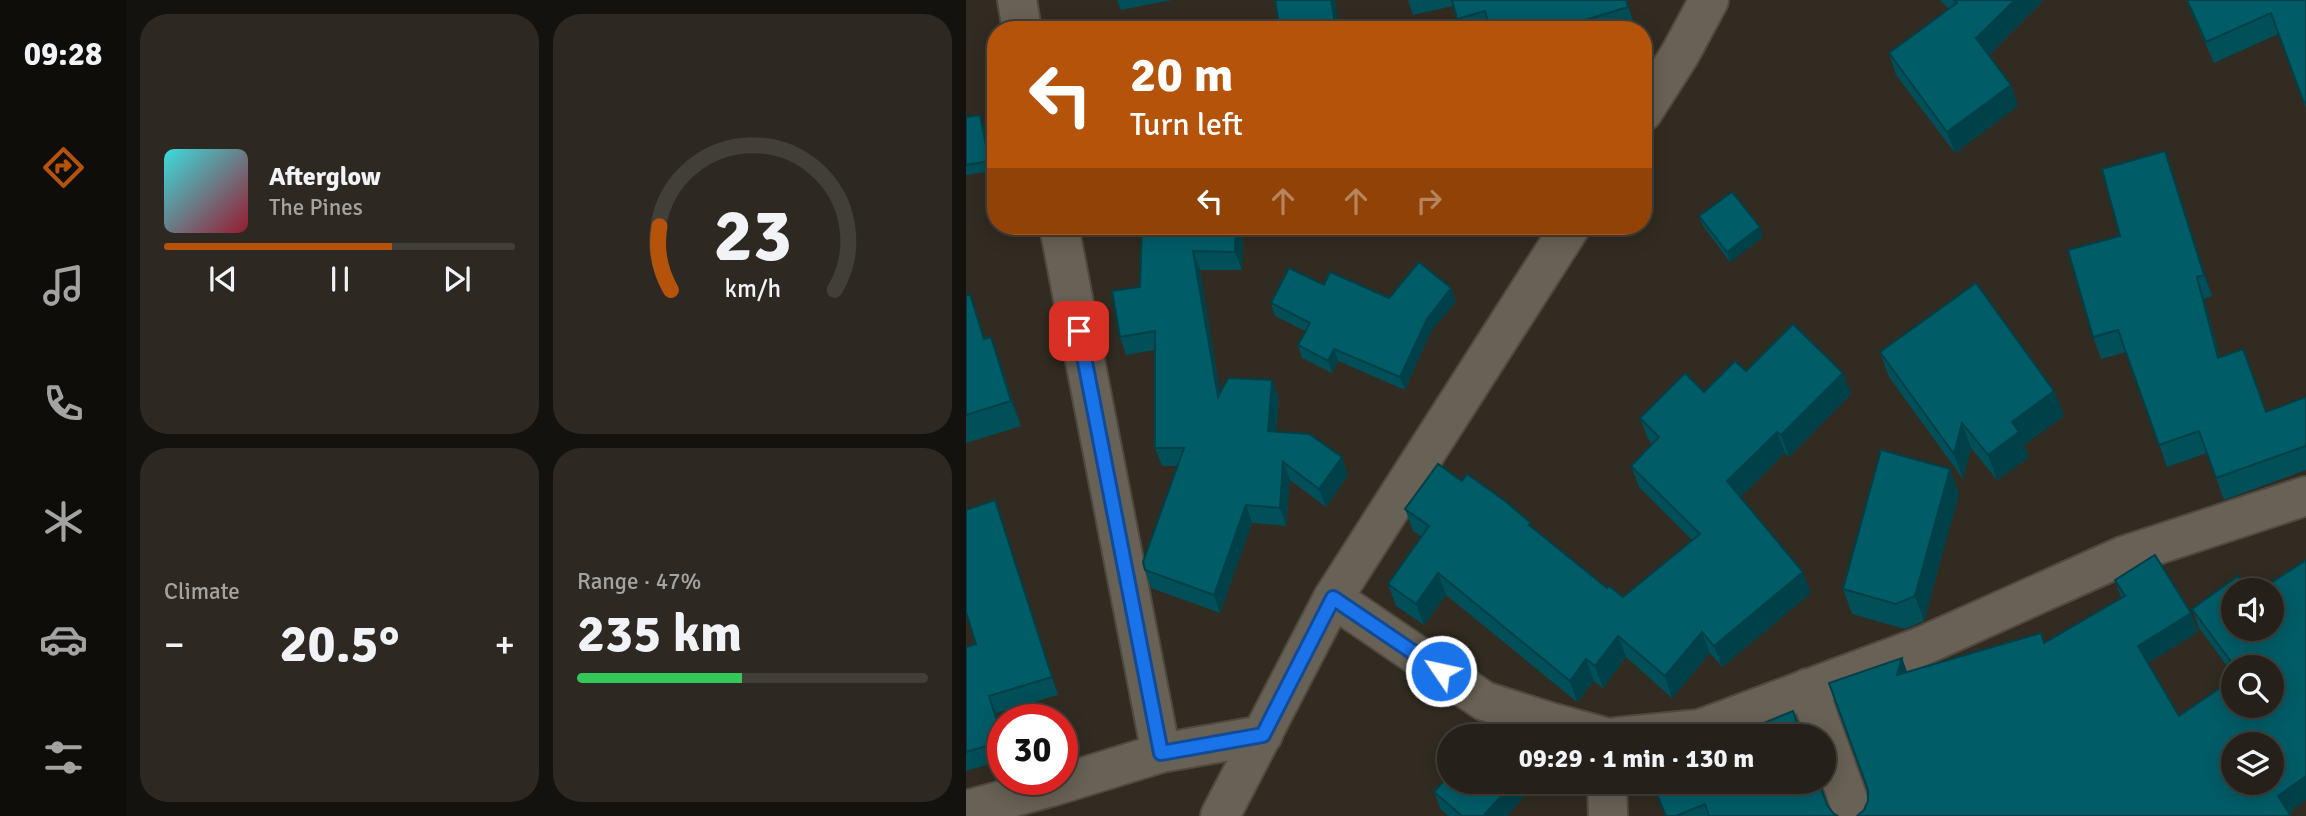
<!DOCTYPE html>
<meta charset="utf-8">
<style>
body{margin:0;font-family:Signika,sans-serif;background:#2d2822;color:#f1f3f6;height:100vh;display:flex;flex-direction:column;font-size:26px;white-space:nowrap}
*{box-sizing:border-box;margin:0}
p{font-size:23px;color:#a3a3a2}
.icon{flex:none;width:38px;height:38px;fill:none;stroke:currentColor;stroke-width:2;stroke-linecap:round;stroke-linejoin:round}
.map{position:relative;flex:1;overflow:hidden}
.side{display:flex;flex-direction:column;gap:14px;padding:14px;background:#14120e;width:840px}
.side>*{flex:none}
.top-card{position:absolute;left:21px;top:21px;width:665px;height:214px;border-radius:28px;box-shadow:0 4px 18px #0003,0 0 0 2px #423e38;background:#b45309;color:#fff;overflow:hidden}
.buttons{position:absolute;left:1255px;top:578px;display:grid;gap:14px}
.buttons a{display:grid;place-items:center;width:63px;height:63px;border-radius:50%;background:#252019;box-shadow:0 4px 18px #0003,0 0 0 2px #423e38;font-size:35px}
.speed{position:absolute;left:21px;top:704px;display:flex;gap:14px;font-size:35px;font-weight:700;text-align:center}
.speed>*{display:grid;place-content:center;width:91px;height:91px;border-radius:50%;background:#252019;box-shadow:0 4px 18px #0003,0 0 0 2px #423e38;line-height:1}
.speed .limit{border:10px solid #d22;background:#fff;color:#111}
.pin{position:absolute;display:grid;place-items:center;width:60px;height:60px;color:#fff;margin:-30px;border-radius:14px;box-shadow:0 4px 10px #0006}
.me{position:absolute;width:77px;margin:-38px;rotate:304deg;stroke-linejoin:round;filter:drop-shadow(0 0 5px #0008)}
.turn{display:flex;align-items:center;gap:24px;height:147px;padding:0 28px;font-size:32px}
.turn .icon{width:91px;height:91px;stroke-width:2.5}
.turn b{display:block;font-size:49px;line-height:60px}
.lanes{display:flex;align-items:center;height:66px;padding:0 28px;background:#0003;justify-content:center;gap:35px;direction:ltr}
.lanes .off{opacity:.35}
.big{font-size:52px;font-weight:800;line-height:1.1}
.side .widget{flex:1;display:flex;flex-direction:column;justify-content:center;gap:10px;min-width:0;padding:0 24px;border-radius:28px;background:#2d2822}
.side .dial{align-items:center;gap:0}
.dial svg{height:182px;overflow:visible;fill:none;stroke:#423e38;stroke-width:7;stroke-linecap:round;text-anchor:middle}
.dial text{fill:#f1f3f6;stroke:none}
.song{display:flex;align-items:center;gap:21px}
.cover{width:84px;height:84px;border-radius:10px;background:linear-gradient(135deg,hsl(180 70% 55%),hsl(350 70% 35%))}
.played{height:7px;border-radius:4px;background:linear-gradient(90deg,#b45309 65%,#423e38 65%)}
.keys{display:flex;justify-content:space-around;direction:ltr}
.heat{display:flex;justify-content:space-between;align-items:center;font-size:38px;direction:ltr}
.charge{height:10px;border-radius:5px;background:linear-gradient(90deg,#34c759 47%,#423e38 0)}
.side .tiles{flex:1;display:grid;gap:14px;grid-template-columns:repeat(2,1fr)}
.trip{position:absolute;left:471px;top:724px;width:399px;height:70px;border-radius:35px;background:#252019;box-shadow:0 4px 18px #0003,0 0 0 2px #423e38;font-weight:800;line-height:70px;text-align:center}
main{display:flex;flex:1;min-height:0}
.tabs{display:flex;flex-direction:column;width:126px;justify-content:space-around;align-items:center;background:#0f0d0a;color:#a3a3a2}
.tabs .icon{width:49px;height:49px}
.tabs .selected{color:#b45309}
.tabs b{font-size:32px;color:#f1f3f6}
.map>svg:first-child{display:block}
</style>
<main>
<nav class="tabs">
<b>09:28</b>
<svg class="icon selected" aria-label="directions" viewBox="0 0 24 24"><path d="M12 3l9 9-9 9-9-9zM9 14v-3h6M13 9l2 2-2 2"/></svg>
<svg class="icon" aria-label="music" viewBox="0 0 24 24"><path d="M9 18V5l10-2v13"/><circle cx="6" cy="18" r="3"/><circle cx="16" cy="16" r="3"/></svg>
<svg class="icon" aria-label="phone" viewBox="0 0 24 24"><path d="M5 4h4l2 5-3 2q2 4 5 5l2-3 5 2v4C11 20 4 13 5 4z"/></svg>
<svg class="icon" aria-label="climate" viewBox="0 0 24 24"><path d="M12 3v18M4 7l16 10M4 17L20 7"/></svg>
<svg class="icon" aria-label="car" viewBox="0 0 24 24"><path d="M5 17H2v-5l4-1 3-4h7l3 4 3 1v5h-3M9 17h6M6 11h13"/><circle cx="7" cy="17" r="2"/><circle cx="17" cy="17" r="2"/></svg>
<svg class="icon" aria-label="filters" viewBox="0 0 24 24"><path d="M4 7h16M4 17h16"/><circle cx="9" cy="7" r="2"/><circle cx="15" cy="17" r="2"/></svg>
</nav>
<section class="side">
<div class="tiles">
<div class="widget">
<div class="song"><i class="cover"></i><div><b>Afterglow</b><p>The Pines</p></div></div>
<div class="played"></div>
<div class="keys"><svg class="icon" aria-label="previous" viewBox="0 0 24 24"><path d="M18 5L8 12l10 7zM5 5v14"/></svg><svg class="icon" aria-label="pause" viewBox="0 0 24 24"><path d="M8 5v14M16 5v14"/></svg><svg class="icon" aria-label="next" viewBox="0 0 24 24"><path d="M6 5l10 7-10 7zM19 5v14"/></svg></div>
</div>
<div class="widget dial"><svg viewBox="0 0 100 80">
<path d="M14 69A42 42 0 1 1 86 69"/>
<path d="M14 69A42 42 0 0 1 9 41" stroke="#b45309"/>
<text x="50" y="56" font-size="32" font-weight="700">23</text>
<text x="50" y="72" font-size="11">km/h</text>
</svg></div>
<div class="widget"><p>Climate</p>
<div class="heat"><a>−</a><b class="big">20.5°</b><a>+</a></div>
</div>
<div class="widget"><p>Range · 47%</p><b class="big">235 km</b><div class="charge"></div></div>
</div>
</section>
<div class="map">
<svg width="1340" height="816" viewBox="0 0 1340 816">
<rect width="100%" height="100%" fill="#312b21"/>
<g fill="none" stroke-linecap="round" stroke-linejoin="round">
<g stroke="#4f4a40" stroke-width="42">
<g id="street">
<path d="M51 0 56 30"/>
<path d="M677 112 714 54 743 0"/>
<path d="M93 226 195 753"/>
<path d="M367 598 518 701 584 722 639 737"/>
<path d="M842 688 888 816"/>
<path d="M650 737 734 729 954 647 1157 556 1340 496"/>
<path d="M641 782 642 816"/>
<path d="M0 810 85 787 195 753 297 735"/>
<path d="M254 816 367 598 605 226"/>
</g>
</g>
<use href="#street" stroke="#686155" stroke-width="38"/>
</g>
<g fill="#004f59" fill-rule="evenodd">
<path d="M151 0H206L155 10Z"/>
<path d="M442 0H660L668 23 645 30H524L523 28 515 30H495L487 6 447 15Z"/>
<path d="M974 0H1078L1023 55 1045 85 1052 106 989 153 930 75 923 53 983 9Z"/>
<path d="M1220 0H1340V108L1312 34 1248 63Z"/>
<path d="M0 117 18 124 26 171 0 175Z"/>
<path d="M1199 151 1246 296 1238 299 1254 358 1300 412 1340 397V470L1258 500 1241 453 1201 467 1160 352 1135 359 1127 337 1154 236Z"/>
<path d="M733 216 797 237 764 262 737 226Z"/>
<path d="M176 226H277L276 270H234L254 392 306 380 313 398 310 431 382 475 360 507 324 480 320 526 286 523 254 613 185 588 179 570 212 466H196L189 448V350L160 355 154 337 174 287Z"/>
<path d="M358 285 423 298 485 288 490 301 465 331 439 390 372 361 366 373 336 358 332 345 339 331 309 316 305 303Z"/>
<path d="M4 294 19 339 34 362 55 426 0 443V296Z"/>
<path d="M914 352 1088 391 1098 416 1058 445 1063 457 1031 480 1005 448 997 479 923 377Z"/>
<path d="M780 371 877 373 885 394 823 457 819 453 774 497 837 572 845 593 756 667 744 653 706 698 660 657 637 688 628 681 611 702 480 595 458 625 430 606 422 584 456 537 447 531 439 509 496 481 566 527 641 588 657 597 726 540 673 487 665 466 686 444 682 439 674 418 738 392Z"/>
<path d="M984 469 993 494 958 621 939 629 886 614 877 589Z"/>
<path d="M35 518 92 695 30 713 37 737V760L0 771V647L10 644Z"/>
<path d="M1189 555 1225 613 1232 632 1182 663 1213 716 1267 679V705H1306V667H1267V674L1233 628 1226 609 1272 576 1282 590H1267V628H1306V590H1294L1340 560V800L1323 813 1325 816H891L898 810 902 801V790L863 683 936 658 941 672 1075 633 1078 643 1155 598 1149 580ZM1267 744H1306V782H1267Z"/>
<path d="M685 782H853L861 805 868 814 872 816H699Z"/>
<path d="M566 787 541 816H482L475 810 468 792Z"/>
</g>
<g fill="#004048">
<path d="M365 0H369L374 30H370Z"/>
<path d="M1049 0H1078L1018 60 1010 38Z"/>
<path d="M1045 85 1052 106 989 153 981 132Z"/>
<path d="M14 115 18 124 26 171 23 161Z"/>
<path d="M1199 151 1207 173 1246 296 1238 275Z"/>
<path d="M270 226H277L276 270 269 252Z"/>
<path d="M794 227 797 237 764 262 761 252Z"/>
<path d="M227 251 234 270 258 416 252 397Z"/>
<path d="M1231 277 1238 299 1260 380 1252 358Z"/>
<path d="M485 288 490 301 465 331 439 390 434 377 461 319Z"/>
<path d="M25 337 34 362 55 426 45 401Z"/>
<path d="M368 349 372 361 366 373 362 361Z"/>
<path d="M877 373 885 394 823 457 815 435Z"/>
<path d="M306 380 313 398 309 449 302 431Z"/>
<path d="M1088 391 1098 416 1058 445 1063 457 1031 480 1022 455 1046 422Z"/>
<path d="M996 423 1005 448 997 479 988 454Z"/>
<path d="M811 432 819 453 769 503 761 481Z"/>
<path d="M376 457 382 475 360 507 353 489Z"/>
<path d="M317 462 324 480 320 526 314 508Z"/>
<path d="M984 469 993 494 958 621 949 596Z"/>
<path d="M29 500 35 518 92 695 86 677Z"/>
<path d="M280 505 286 523 254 613 248 595Z"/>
<path d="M837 572 845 593 756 667 748 646Z"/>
<path d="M472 573 480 595 458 625 450 604Z"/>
<path d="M1225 613 1232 632 1179 665 1172 646Z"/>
<path d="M736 632 744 653 706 698 699 676Z"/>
<path d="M652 636 660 657 637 688 629 666Z"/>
<path d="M936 658 943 677 931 675Z"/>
<path d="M620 659 628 681 611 702 604 681Z"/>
<path d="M23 696 30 713 37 737V741Z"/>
<path d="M1340 776V800L1319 815 1312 796Z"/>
<path d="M548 782H565L566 787 541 816H517Z"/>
</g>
<g fill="#005c67" stroke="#004048" stroke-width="2" fill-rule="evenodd">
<path d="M309 0H365L370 30H314Z"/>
<path d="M486 0H660L662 7 586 30H524L519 11 491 19Z"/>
<path d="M988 0H1049L1010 38 1045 85 981 132 923 53 991 3Z"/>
<path d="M1221 0H1340V102L1338 103 1305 13 1240 42Z"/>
<path d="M14 115 23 161 0 165V117Z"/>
<path d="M1199 151 1238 275 1231 277 1252 358 1277 349 1300 412 1340 397V446L1250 478 1233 431 1193 445 1152 330 1127 337 1102 250 1154 236 1136 169Z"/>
<path d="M766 192 794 227 761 252 733 216Z"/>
<path d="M176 226H270L269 252 227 251 252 397 262 378 306 380 302 431 343 434 376 457 353 489 317 462 314 508 280 505 248 595 179 570 177 562 218 448H189V331L154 337 146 291 174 287Z"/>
<path d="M453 262 485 288 461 319 434 377 368 349 362 361 332 345 344 323 305 303 323 268 358 285 364 272 423 298Z"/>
<path d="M1010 283 1088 391 1046 422 1053 432 1022 455 996 423 988 454 914 352Z"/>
<path d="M4 294 18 339 25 337 45 401 0 415V296Z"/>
<path d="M827 324 877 373 815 435 811 432 761 481 837 572 748 646 736 632 699 676 652 636 629 666 620 659 604 681 472 573 450 604 422 584 463 526 439 509 472 464 496 481 501 474 539 501 565 523 563 525 641 588 643 586 657 597 734 534 665 466 693 437 674 418 719 373 738 392 769 361 780 371Z"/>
<path d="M915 450 984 469 949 596 930 604 877 589Z"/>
<path d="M29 500 86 677 23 696 37 741 0 752V647L10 644 0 612V510Z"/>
<path d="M1189 555 1225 613 1172 646 1213 716 1267 679V705H1306V667H1269L1226 609 1272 576 1282 590H1267V628H1306V590H1294L1340 560V776L1312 796 1325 816H891L898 810 902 801V790L863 683 936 658 931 675 1075 633 1078 643 1159 596 1149 580ZM1267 744H1306V782H1267Z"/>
<path d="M827 711 836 737H764Z"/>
<path d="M749 730 752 737H733Z"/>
<path d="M483 775V782H548L517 816H496L468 792Z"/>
<path d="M686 782H853L861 805 868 814 872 816H743L739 804 710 816H700Z"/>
</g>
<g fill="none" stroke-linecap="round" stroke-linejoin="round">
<g stroke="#114b97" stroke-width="18">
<path id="route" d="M113 331 195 753 297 735 367 598 475 671"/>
</g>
<use href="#route" stroke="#1a73e8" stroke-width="12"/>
</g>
</svg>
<div class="buttons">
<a><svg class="icon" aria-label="sound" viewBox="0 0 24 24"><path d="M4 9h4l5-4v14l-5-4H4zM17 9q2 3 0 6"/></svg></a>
<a><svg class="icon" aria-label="search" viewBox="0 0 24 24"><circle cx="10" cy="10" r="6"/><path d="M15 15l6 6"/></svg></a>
<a><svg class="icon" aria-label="layers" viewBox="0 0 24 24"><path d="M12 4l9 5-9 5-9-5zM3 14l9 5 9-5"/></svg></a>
</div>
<div class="speed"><div class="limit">30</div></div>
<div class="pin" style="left:113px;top:331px;background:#d93025"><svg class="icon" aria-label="arrive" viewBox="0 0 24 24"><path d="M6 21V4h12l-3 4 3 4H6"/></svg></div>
<svg class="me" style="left:475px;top:671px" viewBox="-20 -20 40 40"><circle r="17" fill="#1a73e8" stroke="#fff" stroke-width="3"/><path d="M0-11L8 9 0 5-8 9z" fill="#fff"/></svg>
<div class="trip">09:29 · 1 min · 130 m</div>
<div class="top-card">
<div class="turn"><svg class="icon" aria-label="left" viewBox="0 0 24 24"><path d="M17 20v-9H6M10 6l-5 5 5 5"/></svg><div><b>20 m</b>Turn left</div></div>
<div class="lanes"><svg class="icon" aria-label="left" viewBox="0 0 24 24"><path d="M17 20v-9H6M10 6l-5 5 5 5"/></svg><svg class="icon off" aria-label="ahead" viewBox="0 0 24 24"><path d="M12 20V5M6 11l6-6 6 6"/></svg><svg class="icon off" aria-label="ahead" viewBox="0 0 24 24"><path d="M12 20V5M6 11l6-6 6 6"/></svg><svg class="icon off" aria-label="right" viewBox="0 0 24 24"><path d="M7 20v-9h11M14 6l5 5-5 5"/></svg></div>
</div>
</div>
</main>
